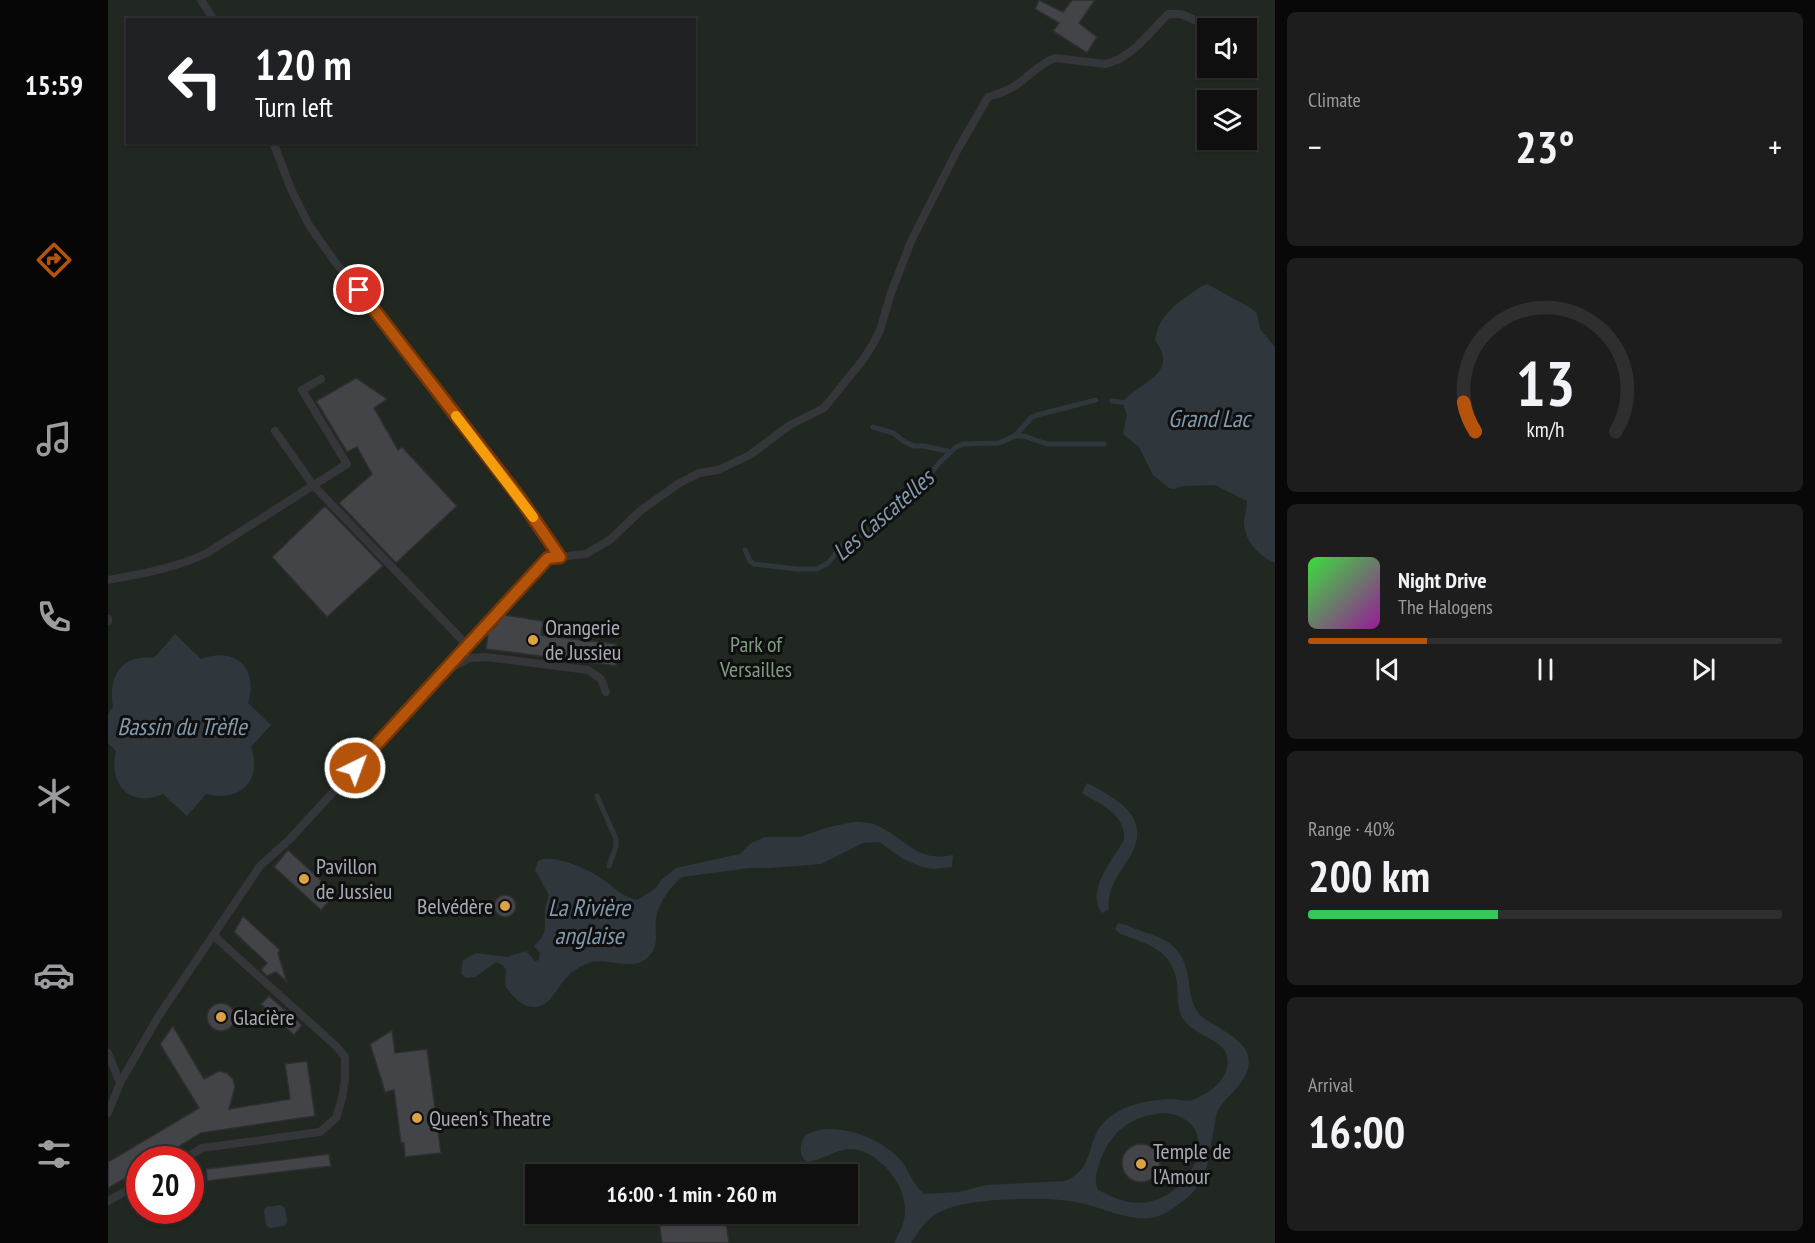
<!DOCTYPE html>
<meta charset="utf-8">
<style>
body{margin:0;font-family:"PT Sans Narrow",sans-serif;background:#1d1d1e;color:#f1f3f6;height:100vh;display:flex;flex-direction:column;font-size:22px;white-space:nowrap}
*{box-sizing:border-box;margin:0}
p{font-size:20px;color:#9b9c9f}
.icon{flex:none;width:33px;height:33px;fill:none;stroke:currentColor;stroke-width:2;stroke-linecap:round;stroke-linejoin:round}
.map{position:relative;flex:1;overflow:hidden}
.side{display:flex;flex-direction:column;gap:12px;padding:12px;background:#080809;width:540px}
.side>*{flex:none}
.top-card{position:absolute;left:18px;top:18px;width:570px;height:126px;border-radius:0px;box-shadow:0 2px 4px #0004,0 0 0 2px #2f2f30;background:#202124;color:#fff;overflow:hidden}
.controls{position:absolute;left:1089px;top:18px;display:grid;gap:12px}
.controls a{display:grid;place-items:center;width:60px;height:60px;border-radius:0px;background:#0f0f10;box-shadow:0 2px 4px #0004,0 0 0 2px #2f2f30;font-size:30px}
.speed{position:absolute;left:18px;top:1146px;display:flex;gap:12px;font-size:30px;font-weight:700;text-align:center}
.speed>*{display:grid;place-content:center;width:78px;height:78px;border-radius:50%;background:#0f0f10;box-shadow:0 2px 4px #0004,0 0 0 2px #2f2f30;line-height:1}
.speed .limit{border:9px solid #d22;background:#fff;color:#111}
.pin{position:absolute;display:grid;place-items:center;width:51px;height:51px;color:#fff;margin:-26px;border:3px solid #fff;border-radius:50%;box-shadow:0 2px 6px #0007}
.me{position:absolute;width:66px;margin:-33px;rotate:42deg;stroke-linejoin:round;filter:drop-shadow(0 0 4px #0008)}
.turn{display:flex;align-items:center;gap:21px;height:126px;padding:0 30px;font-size:27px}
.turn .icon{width:78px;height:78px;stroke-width:2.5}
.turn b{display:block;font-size:42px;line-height:51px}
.big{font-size:45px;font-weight:800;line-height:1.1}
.side .tile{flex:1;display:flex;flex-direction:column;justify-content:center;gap:9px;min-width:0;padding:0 21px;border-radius:9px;background:#1d1d1e}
.side .dial{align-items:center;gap:0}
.dial svg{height:156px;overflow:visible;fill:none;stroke:#2f2f30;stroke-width:7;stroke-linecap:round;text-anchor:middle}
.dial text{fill:#f1f3f6;stroke:none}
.song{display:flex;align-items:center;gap:18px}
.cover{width:72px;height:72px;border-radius:9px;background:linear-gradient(135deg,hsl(120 70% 55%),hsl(300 70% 35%))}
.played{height:6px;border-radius:3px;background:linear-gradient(90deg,#b45309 25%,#2f2f30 25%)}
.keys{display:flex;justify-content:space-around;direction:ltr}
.heat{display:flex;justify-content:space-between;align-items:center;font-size:33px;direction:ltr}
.charge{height:9px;border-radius:4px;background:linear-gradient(90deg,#34c759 40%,#2f2f30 0)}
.trip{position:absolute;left:417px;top:1164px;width:333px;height:60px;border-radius:0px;background:#0f0f10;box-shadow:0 2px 4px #0004,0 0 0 2px #2f2f30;font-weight:800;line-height:60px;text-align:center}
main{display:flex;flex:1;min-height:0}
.menu{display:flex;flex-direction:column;width:108px;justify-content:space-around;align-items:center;background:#060606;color:#9b9c9f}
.menu .icon{width:42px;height:42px}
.menu .selected{color:#b45309}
.menu b{font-size:27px;color:#f1f3f6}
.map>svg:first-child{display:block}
</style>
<main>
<nav class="menu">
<b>15:59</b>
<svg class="icon selected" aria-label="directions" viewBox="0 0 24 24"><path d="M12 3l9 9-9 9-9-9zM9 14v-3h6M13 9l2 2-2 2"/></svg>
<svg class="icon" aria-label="music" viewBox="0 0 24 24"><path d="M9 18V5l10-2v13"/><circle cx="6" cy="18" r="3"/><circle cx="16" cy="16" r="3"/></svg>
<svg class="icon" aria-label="phone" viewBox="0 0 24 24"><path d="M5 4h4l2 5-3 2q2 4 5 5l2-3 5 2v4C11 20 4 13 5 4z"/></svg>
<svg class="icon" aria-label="climate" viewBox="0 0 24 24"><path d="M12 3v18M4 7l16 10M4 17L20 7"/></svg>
<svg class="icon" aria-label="car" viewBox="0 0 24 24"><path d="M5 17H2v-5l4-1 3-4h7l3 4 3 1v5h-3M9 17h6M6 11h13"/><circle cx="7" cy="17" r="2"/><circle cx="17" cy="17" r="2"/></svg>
<svg class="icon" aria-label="filters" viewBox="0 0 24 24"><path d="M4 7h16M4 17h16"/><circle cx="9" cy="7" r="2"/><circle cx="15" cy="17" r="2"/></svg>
</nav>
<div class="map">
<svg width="1167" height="1243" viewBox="0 0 1167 1243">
<rect width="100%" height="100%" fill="#141415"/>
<path fill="#212821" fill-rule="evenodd" d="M0 0H1167V1243H0ZM20 20H586V142H20ZM1100 28H1138V68H1100ZM1100 100H1138V140H1100ZM32 1160H82V1210H32ZM428 1174H740V1214H428Z"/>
<g fill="#2f373d" fill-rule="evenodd">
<path d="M1099 284 1143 308 1149 313 1152 329 1167 347V563C1150 555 1136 541 1136 521 1137 514 1139 508 1139 501L1107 485 1074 486 1066 489 1061 488 1045 475 1031 447 1015 434 1019 415 1014 402C1033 381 1072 374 1047 340 1051 317 1064 307 1082 294 1088 290 1093 286 1099 284Z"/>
<path d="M67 634 93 659C127 646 151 668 140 703L163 725 143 747C155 780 132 803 98 794L79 816 55 794C22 808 0 785 8 751L0 743V714L5 707C0 675 14 654 46 658Z"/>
<path d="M979 783C1006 797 1045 817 1023 855 1012 873 999 886 1001 909L994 913C977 891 1005 859 1016 840 1018 813 992 805 974 793Z"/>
<path d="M745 822C752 822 761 822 768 825 799 838 807 863 845 855L844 867 825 869 814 867 795 859 771 842 755 843 713 864 662 868H641L574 877C563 886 550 904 548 919 546 933 553 945 539 958 523 973 497 955 478 964 471 967 464 971 459 977 449 987 442 1007 427 1007 414 1008 405 996 398 987 395 974 404 968 388 962L367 977 358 978 353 973 355 960 368 953 399 957 418 951 427 961 431 960 432 953 426 946C441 932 436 927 437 909 437 905 440 900 441 895L427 870 430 861C445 853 479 869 493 878 506 887 514 897 529 900L547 889 554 879 568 868 632 854 643 843 657 837H692L721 827Z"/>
<path d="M1010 923C1018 924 1025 928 1033 931 1054 938 1071 943 1078 968 1083 985 1080 1003 1094 1017 1123 1036 1162 1050 1127 1090 1122 1095 1116 1101 1112 1107 1107 1114 1107 1125 1105 1133 1098 1172 1100 1185 1064 1209 1035 1230 1004 1210 973 1203 943 1196 861 1197 834 1211 818 1218 812 1230 803 1243H786C792 1232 798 1221 797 1207 796 1182 769 1150 743 1149 727 1149 714 1161 698 1162 690 1152 692 1146 697 1135 704 1132 711 1129 719 1129 745 1128 779 1142 795 1163 802 1174 806 1185 816 1194L851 1192 878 1185 957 1181C991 1167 975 1136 1002 1117 1019 1104 1040 1100 1062 1099 1069 1099 1078 1102 1085 1100 1103 1093 1126 1076 1118 1053 1113 1039 1081 1034 1073 1015 1069 1004 1070 995 1069 983 1064 948 1039 945 1011 933L1007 929ZM1057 1113C1124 1121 1080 1212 1021 1202 1010 1200 1000 1195 990 1190 986 1181 988 1173 991 1164 1002 1132 1023 1115 1057 1113Z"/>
<path d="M173 1205 177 1208 179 1222 176 1226 162 1228 158 1225 156 1210 158 1207Z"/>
</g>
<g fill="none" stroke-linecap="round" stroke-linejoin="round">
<g stroke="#2f373d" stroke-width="5">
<path d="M1004 401 1020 403"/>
<path d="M765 427 785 433 797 442 806 446H816L843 452"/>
<path d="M907 436 923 418 929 415 988 400"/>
<path d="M637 550 642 561 646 564 689 569H709L720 563 737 542 761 531 786 506 806 494 831 463 848 447 855 444 891 443 907 436H916L939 444H996"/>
<path d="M489 796 508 839V846L501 866"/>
</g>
</g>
<g fill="#434448" stroke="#2e2e31" stroke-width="1.5">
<path d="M931 0 955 12 964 0H987L971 23 989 37 979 53 945 31 951 23 927 9Z"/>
<path d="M248 378 279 399 266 408 290 450 294 447 349 506 288 563 231 503 264 474 249 447 239 452 208 401Z"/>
<path d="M217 506 275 566 219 617 164 557Z"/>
<path d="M396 615 435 621 433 635 508 644V666L378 649 380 632 386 628Z"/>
<path d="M180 850 228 894 213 910 166 867Z"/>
<circle cx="397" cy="906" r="11"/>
<path d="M135 916 172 950 170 953 179 982 168 972 159 976 153 970 159 963 126 932Z"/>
<path d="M161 996 194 1025 186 1035 153 1004Z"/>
<circle cx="113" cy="1017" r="14"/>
<path d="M65 1026 96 1079 111 1071 119 1073 125 1079 127 1087 121 1109 182 1099 177 1064 199 1061 207 1116 93 1133 49 1160H32V1170L0 1188V1162L91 1108 52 1044Z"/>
<path d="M284 1030 287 1053 319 1049 333 1153 297 1157 296 1143H293L286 1090 277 1092 262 1044Z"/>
<circle cx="1033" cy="1163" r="19"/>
<path d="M221 1154 223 1166 99 1181 98 1169Z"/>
<path d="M550 1214H617L621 1243H554Z"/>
</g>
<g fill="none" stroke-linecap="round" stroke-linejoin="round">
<g stroke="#35363a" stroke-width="8">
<path d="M93 0 106 20"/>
<path d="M1138 42 1146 49"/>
<path d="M165 142 183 189 201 225 227 262 263 304 313 368 411 497 452 557"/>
<path d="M167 431 205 485 359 645"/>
<path d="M0 580C33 574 68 568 99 553L239 464 194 390 213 379"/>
<path d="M0 619V621"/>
<path d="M341 669 362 658 378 657 480 670 493 679 498 692"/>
<path d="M0 1053 12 1083"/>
<path d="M0 1113 12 1083 50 1017 152 866 182 839 440 558 478 554 503 539 532 511 570 484 591 473 610 470 642 455 682 425 716 408 754 361 765 344 772 330 783 293 804 239 850 149 880 97C891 94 901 90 911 83 922 75 934 62 947 58L997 64C1023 59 1042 32 1060 14H1073L1105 28"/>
<path d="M74 1160 94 1148 212 1132 228 1118 234 1098 237 1079V1057L229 1047 105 935"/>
<path d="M0 1201 32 1183"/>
</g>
</g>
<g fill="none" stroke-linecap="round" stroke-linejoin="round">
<g stroke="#753606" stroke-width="15">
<path id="route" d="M247 768 440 558 452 557 411 497 251 290"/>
</g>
<use href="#route" stroke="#b45309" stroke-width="10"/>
<path stroke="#f59e0b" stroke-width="10" d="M348 416 425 517"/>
</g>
<g fill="#dca246" stroke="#0f0f10" stroke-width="2">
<circle cx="425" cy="640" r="6"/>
<circle cx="196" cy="879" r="6"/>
<circle cx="397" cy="906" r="6"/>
<circle cx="113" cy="1017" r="6"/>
<circle cx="309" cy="1118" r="6"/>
<circle cx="1033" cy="1164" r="6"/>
</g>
<g text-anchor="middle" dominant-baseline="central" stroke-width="6" stroke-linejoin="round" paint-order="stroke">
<g font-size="22" fill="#a7acb4" stroke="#0f0f10" text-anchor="start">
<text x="437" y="627">Orangerie<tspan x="437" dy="25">de Jussieu</tspan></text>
<text x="208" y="866">Pavillon<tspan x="208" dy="25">de Jussieu</tspan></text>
<text x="385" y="906" text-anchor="end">Belvédère</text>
<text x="125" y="1017">Glacière</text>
<text x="321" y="1118">Queen's Theatre</text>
<text x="1045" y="1151">Temple de<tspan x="1045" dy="25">l'Amour</tspan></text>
</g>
<g font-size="22" fill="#819d81" stroke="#0f0f10">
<text x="648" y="644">Park of<tspan x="648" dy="25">Versailles</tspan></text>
</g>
<g font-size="24" font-style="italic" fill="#829aab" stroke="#0f0f10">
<text x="1101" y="418">Grand Lac</text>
<text transform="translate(775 515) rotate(-41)">Les Cascatelles</text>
<text x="74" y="726">Bassin du Trèfle</text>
<text x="481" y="907">La Rivière<tspan x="481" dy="28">anglaise</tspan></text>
</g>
</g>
</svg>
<div class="controls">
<a><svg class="icon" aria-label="sound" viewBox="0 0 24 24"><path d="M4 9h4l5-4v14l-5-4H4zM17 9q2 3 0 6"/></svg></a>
<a><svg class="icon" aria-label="layers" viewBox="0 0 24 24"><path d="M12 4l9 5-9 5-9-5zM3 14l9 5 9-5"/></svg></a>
</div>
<div class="speed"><div class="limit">20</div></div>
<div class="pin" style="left:251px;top:290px;background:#d93025"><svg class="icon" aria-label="arrive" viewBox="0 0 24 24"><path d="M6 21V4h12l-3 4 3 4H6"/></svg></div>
<svg class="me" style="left:247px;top:768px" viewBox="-20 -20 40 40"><circle r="17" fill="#b45309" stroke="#fff" stroke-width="3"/><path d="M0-11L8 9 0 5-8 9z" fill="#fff"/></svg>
<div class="trip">16:00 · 1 min · 260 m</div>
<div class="top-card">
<div class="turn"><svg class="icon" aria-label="left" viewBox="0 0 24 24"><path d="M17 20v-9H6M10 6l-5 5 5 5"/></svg><div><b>120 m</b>Turn left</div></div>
</div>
</div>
<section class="side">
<div class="tile"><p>Climate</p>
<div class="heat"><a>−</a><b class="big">23°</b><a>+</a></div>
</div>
<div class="tile dial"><svg viewBox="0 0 100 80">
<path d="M14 69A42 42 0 1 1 86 69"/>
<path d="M14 69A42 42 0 0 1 8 54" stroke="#b45309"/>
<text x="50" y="56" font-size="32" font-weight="700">13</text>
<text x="50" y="72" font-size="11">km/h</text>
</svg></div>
<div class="tile">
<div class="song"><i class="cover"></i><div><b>Night Drive</b><p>The Halogens</p></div></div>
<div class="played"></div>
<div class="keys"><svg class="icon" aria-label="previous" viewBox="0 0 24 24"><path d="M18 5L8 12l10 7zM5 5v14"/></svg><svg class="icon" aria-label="pause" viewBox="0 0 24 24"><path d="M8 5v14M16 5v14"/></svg><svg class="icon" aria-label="next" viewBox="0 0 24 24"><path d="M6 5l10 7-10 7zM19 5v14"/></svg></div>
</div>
<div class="tile"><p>Range · 40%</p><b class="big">200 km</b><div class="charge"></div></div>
<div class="tile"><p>Arrival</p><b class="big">16:00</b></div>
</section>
</main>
